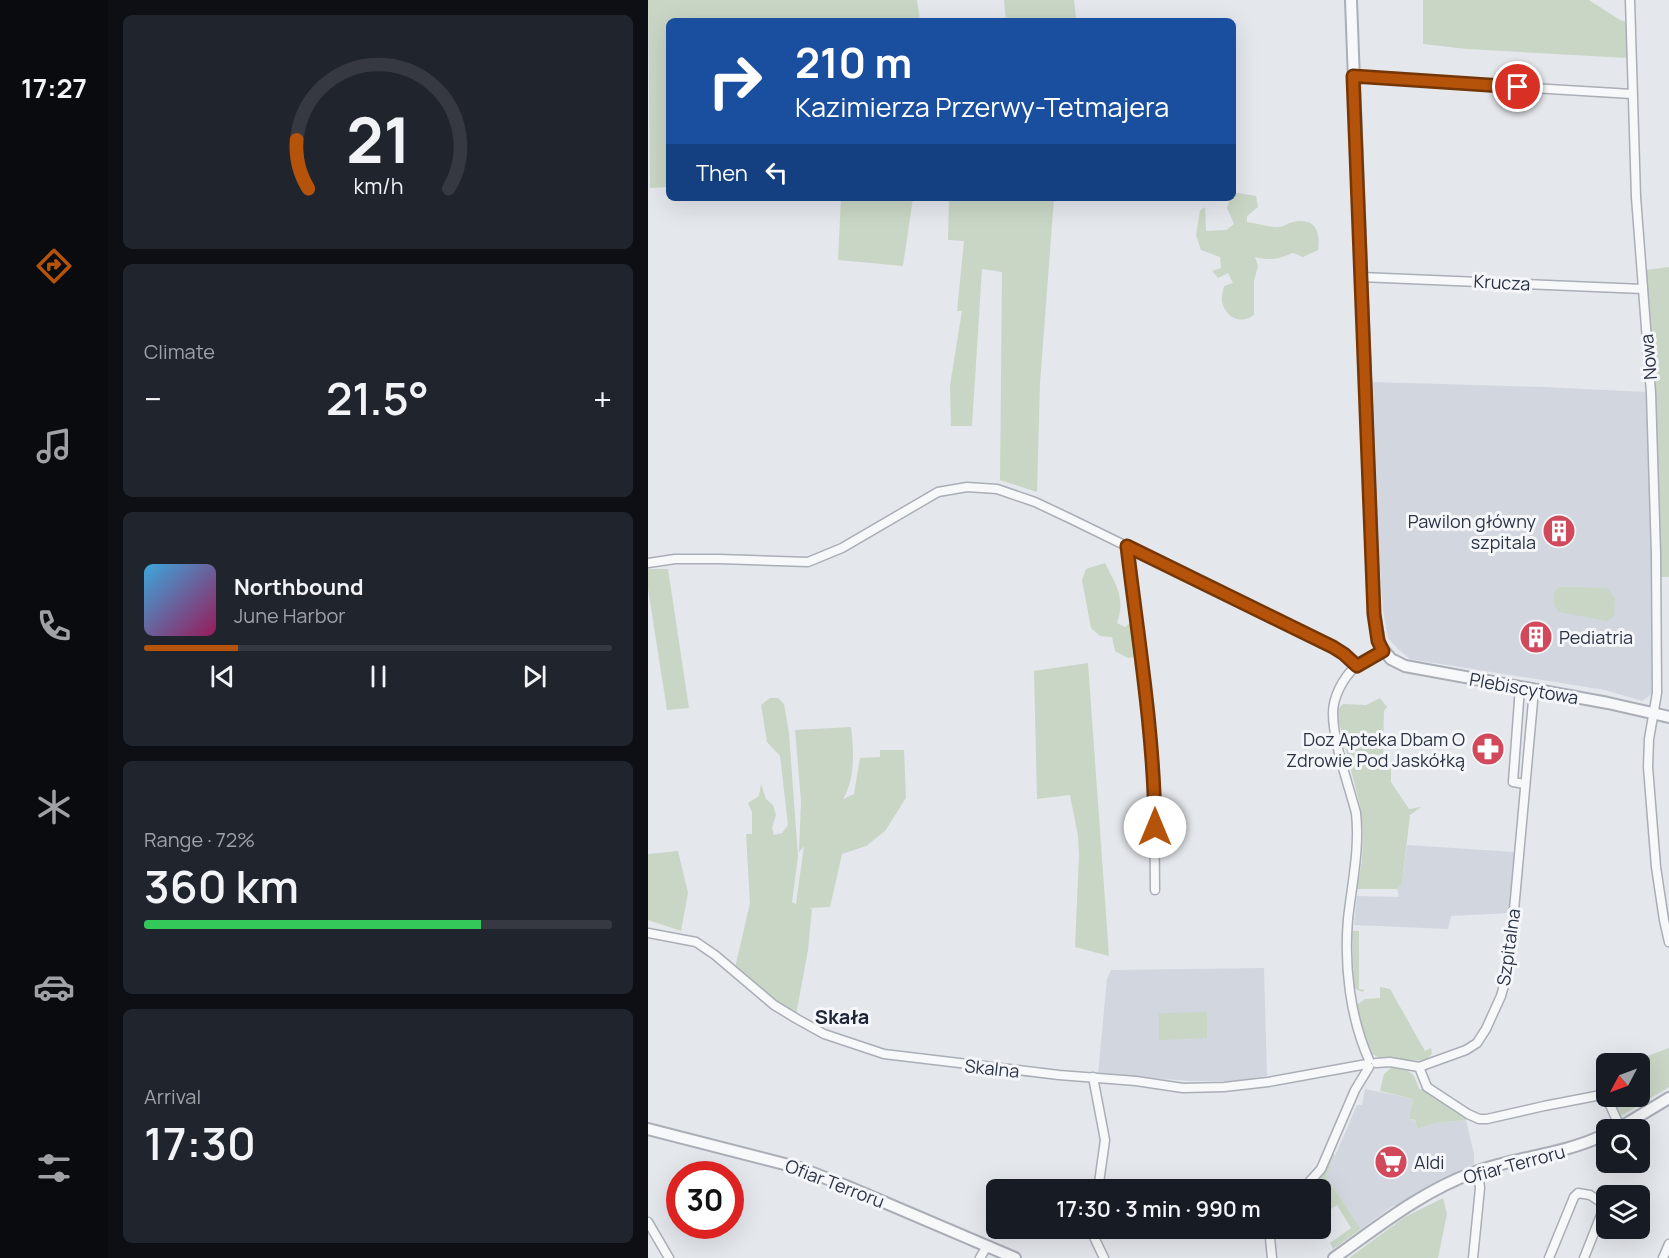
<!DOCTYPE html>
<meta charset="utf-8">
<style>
body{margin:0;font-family:Manrope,sans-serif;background:#20242c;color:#f1f3f6;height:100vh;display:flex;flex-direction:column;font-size:22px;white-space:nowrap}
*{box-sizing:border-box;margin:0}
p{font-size:20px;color:#9ea1a6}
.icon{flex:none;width:33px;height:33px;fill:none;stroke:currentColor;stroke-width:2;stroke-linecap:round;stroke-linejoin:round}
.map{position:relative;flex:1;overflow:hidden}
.drawer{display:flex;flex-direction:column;gap:15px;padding:15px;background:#0d0f14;width:540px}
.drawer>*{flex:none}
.guide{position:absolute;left:18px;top:18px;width:570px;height:183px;border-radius:9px;box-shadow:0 6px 24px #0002;background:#1a4fa0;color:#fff;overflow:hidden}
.needle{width:39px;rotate:229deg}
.fabs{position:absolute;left:948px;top:1053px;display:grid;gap:12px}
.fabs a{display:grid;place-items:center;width:54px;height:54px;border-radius:9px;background:#171b24;box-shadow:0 6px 24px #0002;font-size:30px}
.speed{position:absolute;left:18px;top:1161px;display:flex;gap:12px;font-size:30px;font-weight:700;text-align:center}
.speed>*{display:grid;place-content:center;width:78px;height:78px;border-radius:50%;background:#171b24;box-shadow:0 6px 24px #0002;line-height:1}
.speed .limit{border:9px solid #d22;background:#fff;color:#111}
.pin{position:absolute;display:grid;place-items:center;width:51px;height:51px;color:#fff;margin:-26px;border:3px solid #fff;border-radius:50%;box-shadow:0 2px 6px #0007}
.me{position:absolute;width:66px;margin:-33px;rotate:0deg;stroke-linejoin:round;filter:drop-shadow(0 0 4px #0008)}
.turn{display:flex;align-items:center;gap:21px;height:126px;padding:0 30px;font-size:27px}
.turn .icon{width:78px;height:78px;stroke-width:2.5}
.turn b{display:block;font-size:42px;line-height:51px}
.then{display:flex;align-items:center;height:57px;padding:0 30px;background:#0003;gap:12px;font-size:22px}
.big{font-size:45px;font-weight:600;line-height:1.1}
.drawer .card{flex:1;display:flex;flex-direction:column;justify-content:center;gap:9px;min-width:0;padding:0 21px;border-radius:9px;background:#20242c}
.drawer .dial{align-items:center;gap:0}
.dial svg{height:156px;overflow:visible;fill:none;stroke:#363941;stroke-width:7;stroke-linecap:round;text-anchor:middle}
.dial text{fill:#f1f3f6;stroke:none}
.song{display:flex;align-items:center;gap:18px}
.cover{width:72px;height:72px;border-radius:9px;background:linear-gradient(135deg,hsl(200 70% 55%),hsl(330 70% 35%))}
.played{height:6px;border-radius:3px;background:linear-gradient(90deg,#b45309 20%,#363941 20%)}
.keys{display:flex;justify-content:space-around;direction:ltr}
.heat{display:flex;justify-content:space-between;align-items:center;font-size:33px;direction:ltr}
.charge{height:9px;border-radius:4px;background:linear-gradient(90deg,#34c759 72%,#363941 0)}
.trip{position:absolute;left:338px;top:1179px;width:345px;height:60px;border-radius:9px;background:#171b24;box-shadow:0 6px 24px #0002;font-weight:600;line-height:60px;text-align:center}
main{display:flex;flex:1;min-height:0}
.dock{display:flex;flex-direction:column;width:108px;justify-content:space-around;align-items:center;background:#090b0e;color:#9ea1a6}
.dock .icon{width:42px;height:42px}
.dock .current{color:#b45309}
.dock b{font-size:27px;color:#f1f3f6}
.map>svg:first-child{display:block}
</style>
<main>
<nav class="dock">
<b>17:27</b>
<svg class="icon current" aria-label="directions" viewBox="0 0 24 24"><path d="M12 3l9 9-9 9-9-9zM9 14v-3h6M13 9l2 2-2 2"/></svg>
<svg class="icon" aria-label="music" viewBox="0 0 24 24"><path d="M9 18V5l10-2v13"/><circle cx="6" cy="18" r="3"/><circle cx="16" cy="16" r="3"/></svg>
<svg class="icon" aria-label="phone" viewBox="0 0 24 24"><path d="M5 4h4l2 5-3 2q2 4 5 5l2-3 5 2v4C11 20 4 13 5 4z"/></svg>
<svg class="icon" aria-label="climate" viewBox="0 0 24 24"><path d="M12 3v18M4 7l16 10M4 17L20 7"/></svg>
<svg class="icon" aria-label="car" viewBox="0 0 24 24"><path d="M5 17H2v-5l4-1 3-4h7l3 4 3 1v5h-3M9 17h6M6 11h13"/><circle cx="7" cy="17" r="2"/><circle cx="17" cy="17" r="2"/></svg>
<svg class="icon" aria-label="filters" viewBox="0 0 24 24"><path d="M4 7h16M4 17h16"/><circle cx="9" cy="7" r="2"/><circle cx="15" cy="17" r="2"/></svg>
</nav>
<section class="drawer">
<div class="card dial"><svg viewBox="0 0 100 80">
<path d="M14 69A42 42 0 1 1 86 69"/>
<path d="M14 69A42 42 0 0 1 8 44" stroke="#b45309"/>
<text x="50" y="56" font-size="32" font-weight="700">21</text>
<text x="50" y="72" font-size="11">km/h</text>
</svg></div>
<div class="card"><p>Climate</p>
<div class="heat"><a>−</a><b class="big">21.5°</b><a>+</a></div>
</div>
<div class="card">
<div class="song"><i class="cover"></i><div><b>Northbound</b><p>June Harbor</p></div></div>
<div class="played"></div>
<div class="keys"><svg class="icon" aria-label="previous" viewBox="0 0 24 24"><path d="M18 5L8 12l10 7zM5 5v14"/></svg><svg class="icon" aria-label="pause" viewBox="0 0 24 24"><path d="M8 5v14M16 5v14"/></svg><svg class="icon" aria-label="next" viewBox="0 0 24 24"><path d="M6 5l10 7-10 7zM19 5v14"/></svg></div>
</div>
<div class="card"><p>Range · 72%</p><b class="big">360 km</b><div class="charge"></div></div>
<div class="card"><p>Arrival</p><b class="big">17:30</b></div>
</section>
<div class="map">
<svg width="1021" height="1258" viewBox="0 0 1021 1258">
<rect width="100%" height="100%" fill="#e4e7ec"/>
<g fill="#d2d6de">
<path d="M724 382 897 387 999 392 1004 555V694L994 701 957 690 762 659 750 649 740 638 735 610 725 474Z"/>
<path d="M759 845 867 852 861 913 803 916 800 929 706 925 709 896 751 897 749 889 754 883Z"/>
<path d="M616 968 619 1076 588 1081H542L450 1074 459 979 463 970Z"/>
<path d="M717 1089 765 1099 761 1119 767 1121 769 1129 787 1123 818 1120 826 1154V1164L776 1189 749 1209 747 1205 742 1208 713 1229 678 1177 709 1105H714Z"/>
</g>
<g fill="#c9d6c5">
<path d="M0 0H269L272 21H21V187L2 188Z"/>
<path d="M356 0H426L428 18 406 21H358Z"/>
<path d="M775 0H941L972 20 978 22 979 58 819 49 775 44Z"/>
<path d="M585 192 608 196 610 207 599 216V222C609 223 622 228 632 227 636 226 641 223 645 222 667 217 673 231 670 250L655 257 645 253C631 259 622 261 607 257L610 266 606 281V315C593 325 578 318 574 302 573 298 575 291 576 286L585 283 580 273 570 278 564 271 573 268 572 257 553 250 548 235 552 211 557 207 558 231 578 230 586 224 579 208 582 198H585Z"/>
<path d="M193 198H265L255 266 190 260Z"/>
<path d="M301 198H406L392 383 389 492 352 480 354 272 334 269 324 426H303L302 385 314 311H309L316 241 300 240Z"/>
<path d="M1021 267V577H1011L1008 528V389L998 270Z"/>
<path d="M457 563C468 585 478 599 469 623L477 627 485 621 490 656 480 658 467 651 464 637 452 636 443 628 434 580 438 569Z"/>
<path d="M0 569H20L41 708 19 710 0 589Z"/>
<path d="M911 587 959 588 967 599 966 616 959 621 911 612 906 605V592Z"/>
<path d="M440 663 461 956 427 947 431 856 430 836 422 795 389 799 386 671Z"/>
<path d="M122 698H130L136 704 141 733 150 857 144 902 148 904 156 846 151 852 153 801 147 730 203 727C206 751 207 779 195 799L206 794 212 758 232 757V750H256L258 798 237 831 218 846 194 854 182 907 160 908 164 909 160 950 148 1015 127 1002 87 968 102 903 98 834H104V812L100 803 111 796 113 784 118 799 125 805 128 815 124 828 126 835 134 833 140 825 132 756 119 742 113 705Z"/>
<path d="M732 698 739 707 736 711 735 750 743 760V782L761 809 773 807 762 815 754 883 749 889H709L714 860 715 831 712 806 690 718V709L695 704 718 705Z"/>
<path d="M30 851 40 893 33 931 0 920V854Z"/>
<path d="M704 931H711V989L717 990 714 992 706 988Z"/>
<path d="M732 987 742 989 777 1051 783 1048 784 1053 779 1060 758 1061 730 1057 724 1054 718 1045 707 1006 717 999 732 998Z"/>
<path d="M559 1012V1038L511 1040V1013Z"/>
<path d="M1021 1048V1087L971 1117 961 1097 992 1096V1064L981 1063Z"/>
<path d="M743 1068C762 1070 765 1070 771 1089H775L818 1117V1120L787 1123 769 1129 767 1120 761 1119 765 1099 732 1091 736 1074Z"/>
<path d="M684 1153 687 1155 678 1177 713 1229 685 1249 682 1243 703 1228 689 1205 680 1211 676 1206 672 1208V1190H658Z"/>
<path d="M795 1198 799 1214 790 1258H701L757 1217Z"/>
</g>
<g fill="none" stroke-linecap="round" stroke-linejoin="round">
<g stroke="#a9aeb7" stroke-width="11">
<g id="minor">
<path d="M982 0 988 197 1003 393 1008 554 1009 693 1001 739 1000 767 1008 867 1016 920 1021 942"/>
<path d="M706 77 984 94"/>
<path d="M713 277 995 289"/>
<path d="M479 546 498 695 506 785 507 890"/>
<path d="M0 563 27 559H71L160 562 194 548 290 492 319 487 349 489 387 502 423 519 685 647 696 654 709 666"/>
<path d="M872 687 865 782 877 784"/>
<path d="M0 933 48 942 67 955 126 1005 149 1019 176 1034 236 1054 411 1075 488 1081 535 1088 576 1087 620 1082 719 1064"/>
<path d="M721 1060C702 1017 696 966 700 919 704 883 712 848 708 813 700 783 685 742 685 713 685 697 695 678 707 667 715 660 726 656 735 651"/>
<path d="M728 1063 742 1062 771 1067 818 1050 829 1043 838 1029 853 996 858 978 863 943 886 690"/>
<path d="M771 1067 779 1087 820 1114 831 1119H839L896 1106 953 1095 958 1096 972 1127"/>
<path d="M445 1077 457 1140 450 1190"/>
<path d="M654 1190 673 1169 707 1090 721 1067"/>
<path d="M0 1222 21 1258"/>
<path d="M445 1228 446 1237 456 1258"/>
<path d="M621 1228 624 1258"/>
<path d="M332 1258 339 1246"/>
<path d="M825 1258 832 1188 830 1171"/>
<path d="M901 1258 926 1197 930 1193 942 1195 957 1205 936 1258"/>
<path d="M1015 1258 1021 1244"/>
</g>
</g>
<g stroke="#a9aeb7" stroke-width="14">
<g id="tertiary">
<path d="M703 0 726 614 732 646 743 659 757 666 960 703 1021 717"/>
<path d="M0 1129 152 1168 198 1186 367 1258"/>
<path d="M968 1130 1021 1098"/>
<path d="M686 1258C731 1226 774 1191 827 1172 871 1156 915 1155 958 1134"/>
</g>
</g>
<use href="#minor" stroke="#f7f8fa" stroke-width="8"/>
<use href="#tertiary" stroke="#f7f8fa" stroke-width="10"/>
</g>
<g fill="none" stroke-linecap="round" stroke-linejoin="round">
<g stroke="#753606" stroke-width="15">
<path id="route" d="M507 827C506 732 490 639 479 546L685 647 696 654 709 666 735 651 730 641 726 614 705 76 870 87"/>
</g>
<use href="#route" stroke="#b45309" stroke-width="10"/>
</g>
<defs>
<g id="building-disc" transform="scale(1.725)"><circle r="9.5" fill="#d1495b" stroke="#f4f6f9"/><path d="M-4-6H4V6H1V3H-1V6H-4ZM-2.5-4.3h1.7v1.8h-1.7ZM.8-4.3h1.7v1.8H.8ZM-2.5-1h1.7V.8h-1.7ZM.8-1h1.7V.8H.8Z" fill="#fff"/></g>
<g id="pharmacy-disc" transform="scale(1.725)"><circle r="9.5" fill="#d1495b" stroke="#f4f6f9"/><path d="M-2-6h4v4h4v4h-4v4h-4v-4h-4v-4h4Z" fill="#fff"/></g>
<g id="supermarket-disc" transform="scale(1.725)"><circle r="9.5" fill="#d1495b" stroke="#f4f6f9"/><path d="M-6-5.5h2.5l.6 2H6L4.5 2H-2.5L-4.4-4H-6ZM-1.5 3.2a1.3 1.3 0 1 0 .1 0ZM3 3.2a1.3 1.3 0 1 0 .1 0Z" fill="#fff"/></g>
</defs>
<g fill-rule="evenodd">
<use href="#building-disc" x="911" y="531"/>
<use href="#building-disc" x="888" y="637"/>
<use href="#pharmacy-disc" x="840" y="749"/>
<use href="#supermarket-disc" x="743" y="1162"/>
</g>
<g text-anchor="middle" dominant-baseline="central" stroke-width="6" stroke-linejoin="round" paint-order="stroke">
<g font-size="18" fill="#2b3445" stroke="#f4f6f9">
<text transform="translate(854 282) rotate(3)">Krucza</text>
<text transform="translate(1000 357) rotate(-95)">Nowa</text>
<text transform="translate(876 688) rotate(10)">Plebiscytowa</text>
<text transform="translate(860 947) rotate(-82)">Szpitalna</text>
<text transform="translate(344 1068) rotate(6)">Skalna</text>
<text transform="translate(866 1164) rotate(-15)">Ofiar Terroru</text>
<text transform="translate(187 1183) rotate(21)">Ofiar Terroru</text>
</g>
<g font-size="18" fill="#2b3445" stroke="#f4f6f9" text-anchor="end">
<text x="888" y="521">Pawilon główny<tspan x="888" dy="21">szpitala</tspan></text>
<text x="911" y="637" text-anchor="start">Pediatria</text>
<text x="817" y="739">Doz Apteka Dbam O<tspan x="817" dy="21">Zdrowie Pod Jaskółką</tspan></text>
<text x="766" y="1162" text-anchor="start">Aldi</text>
</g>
<g font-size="20" font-weight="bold" fill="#1d2536" stroke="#f4f6f9">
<text x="194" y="1016">Skała</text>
</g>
</g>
</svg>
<div class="fabs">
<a><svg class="needle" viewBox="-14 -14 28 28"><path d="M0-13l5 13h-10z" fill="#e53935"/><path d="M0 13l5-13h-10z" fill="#9ea1a6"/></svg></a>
<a><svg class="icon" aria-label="search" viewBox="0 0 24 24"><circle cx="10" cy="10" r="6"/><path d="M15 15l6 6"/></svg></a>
<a><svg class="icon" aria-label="layers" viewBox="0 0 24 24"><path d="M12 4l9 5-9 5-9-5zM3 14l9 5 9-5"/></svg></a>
</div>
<div class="speed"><div class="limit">30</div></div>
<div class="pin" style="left:870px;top:87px;background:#d93025"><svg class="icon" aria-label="arrive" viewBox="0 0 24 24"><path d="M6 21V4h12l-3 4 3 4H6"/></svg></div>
<svg class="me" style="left:507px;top:827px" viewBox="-20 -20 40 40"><circle r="19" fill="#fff"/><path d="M0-13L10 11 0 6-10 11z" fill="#b45309"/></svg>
<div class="trip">17:30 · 3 min · 990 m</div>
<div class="guide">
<div class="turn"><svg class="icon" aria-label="right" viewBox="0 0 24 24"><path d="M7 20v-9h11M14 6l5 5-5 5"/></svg><div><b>210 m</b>Kazimierza Przerwy-Tetmajera</div></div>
<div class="then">Then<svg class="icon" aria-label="left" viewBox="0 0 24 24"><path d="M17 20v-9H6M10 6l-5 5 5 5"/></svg></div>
</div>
</div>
</main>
